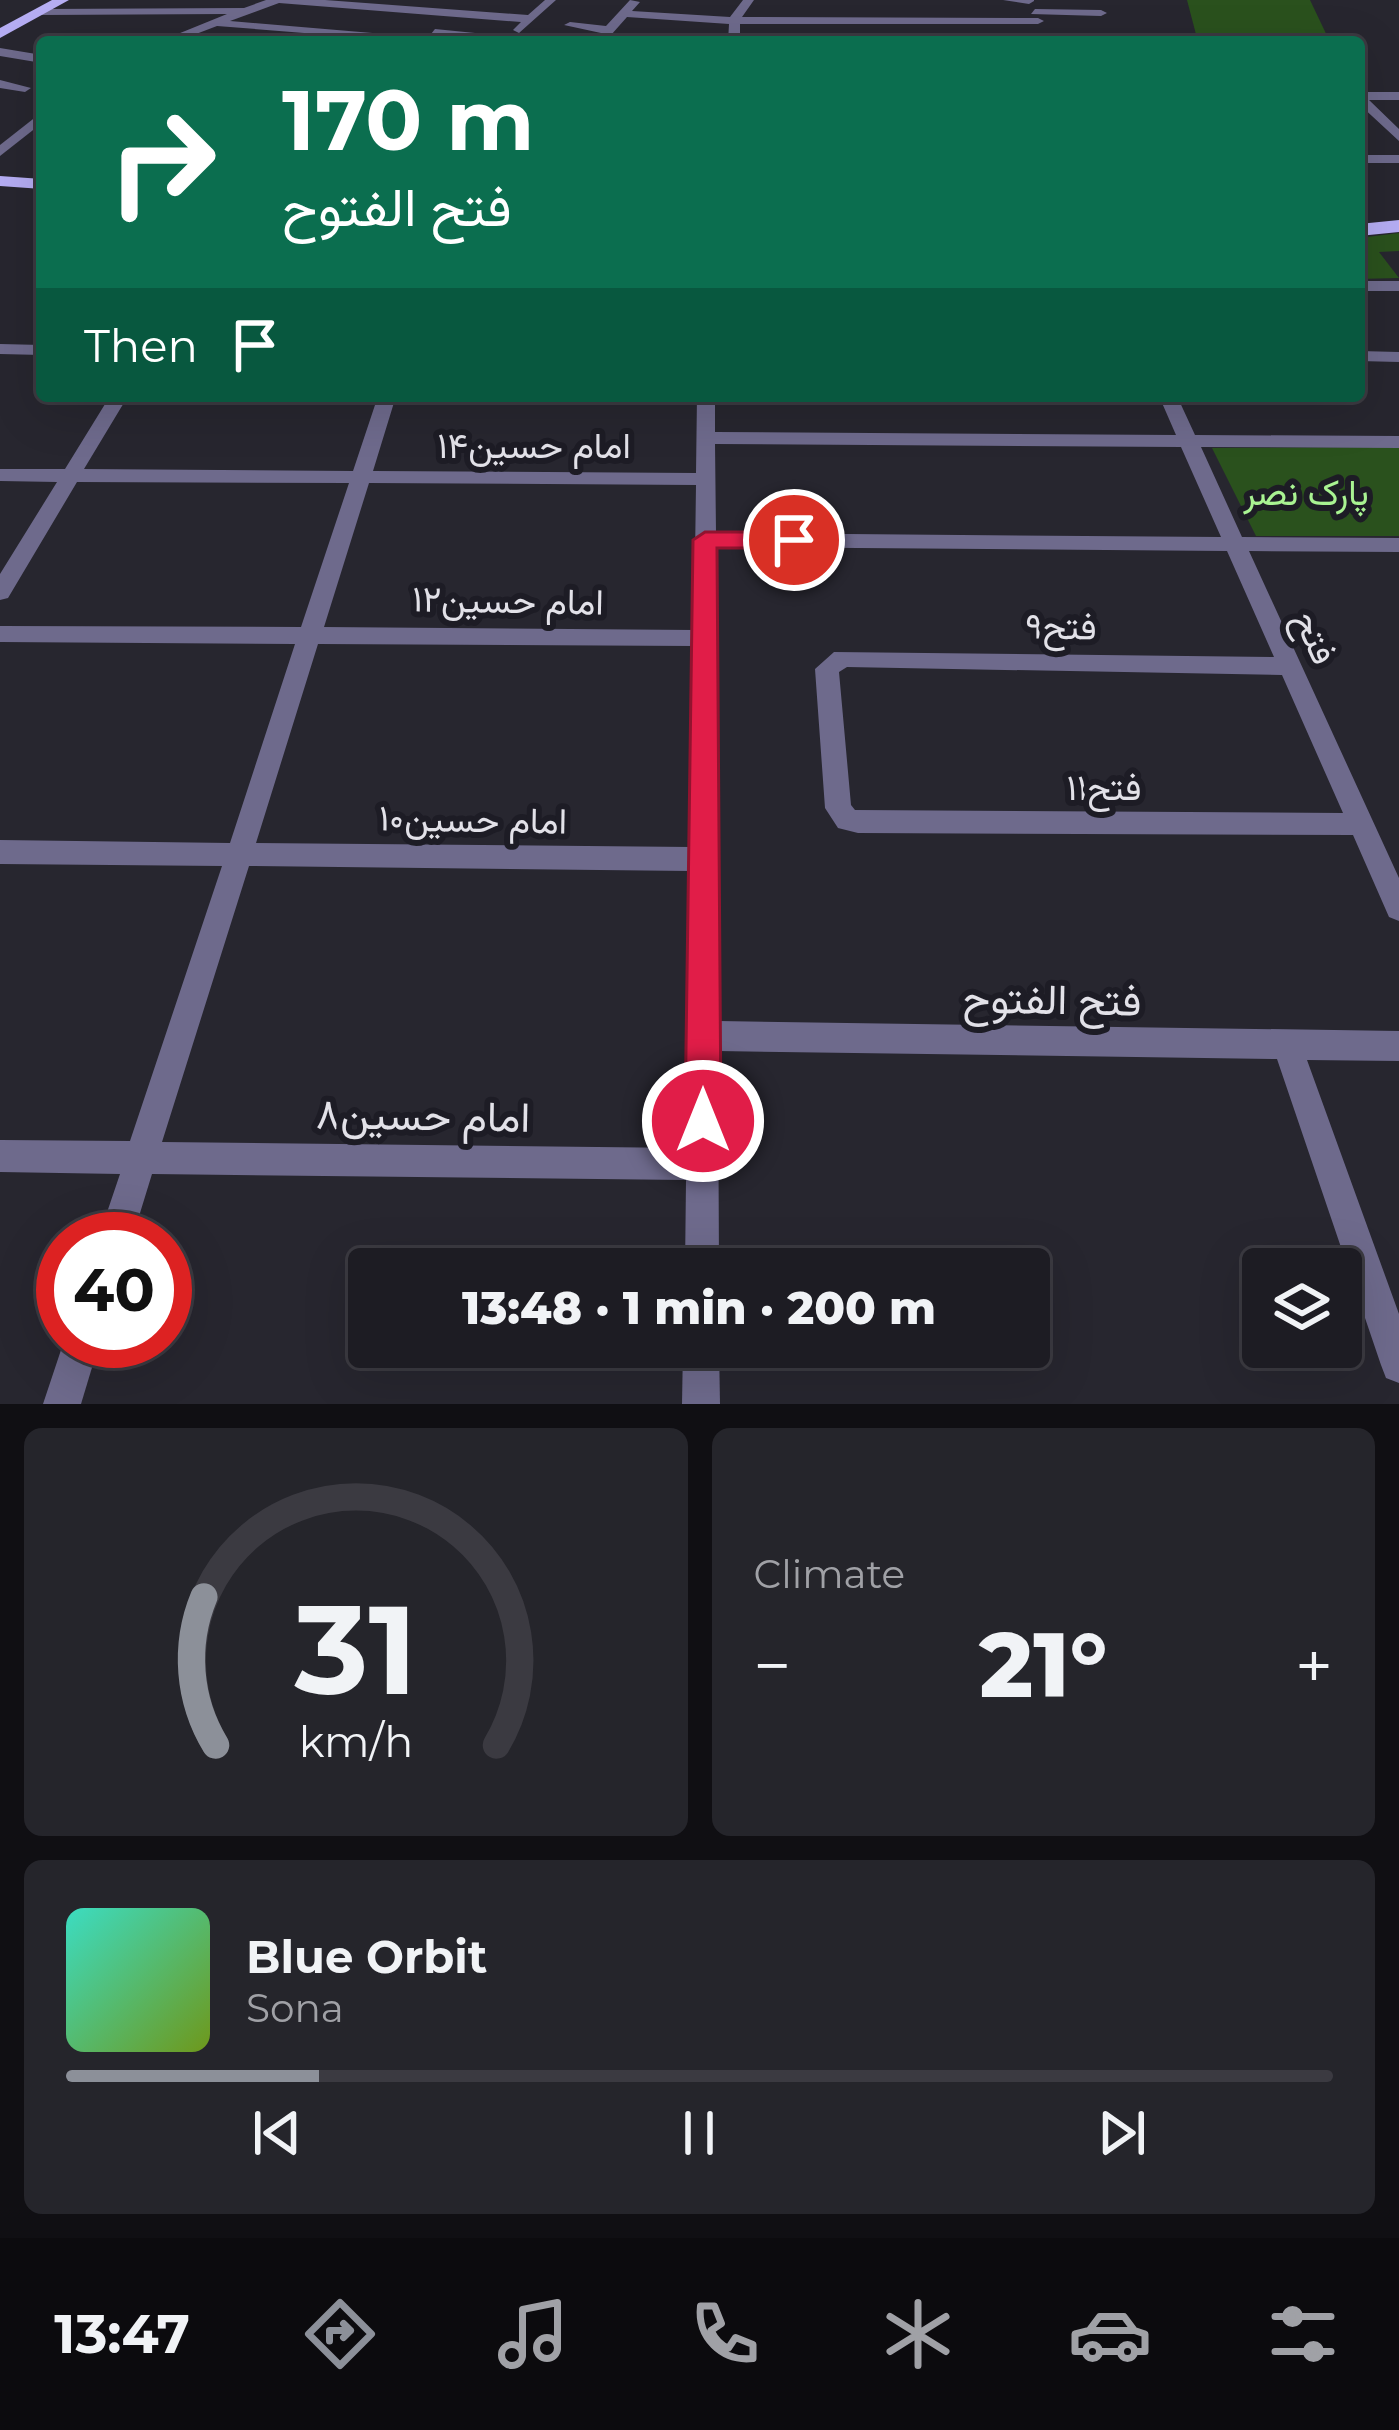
<!DOCTYPE html>
<meta charset="utf-8">
<style>
body{margin:0;font-family:Montserrat,Vazirmatn,sans-serif;background:#25252b;color:#f1f3f6;height:100vh;display:flex;flex-direction:column;font-size:45px;white-space:nowrap}
*{box-sizing:border-box;margin:0}
p{font-size:39px;color:#a0a1a6}
.icon{flex:none;width:66px;height:66px;fill:none;stroke:currentColor;stroke-width:2;stroke-linecap:round;stroke-linejoin:round}
.map{position:relative;height:1404px;overflow:hidden}
.panel{display:flex;flex-direction:column;gap:24px;padding:24px;background:#100f13;flex:1}
.panel>*{flex:none}
.hud{position:absolute;left:36px;top:36px;width:1329px;height:366px;border-radius:12px;box-shadow:0 12px 48px #0002,0 0 0 3px #3b3a41;background:#0b6e4f;color:#fff;overflow:hidden}
.fabs{position:absolute;left:1242px;top:1248px;display:grid;gap:24px}
.fabs a{display:grid;place-items:center;width:120px;height:120px;border-radius:12px;background:#1d1c23;box-shadow:0 12px 48px #0002,0 0 0 3px #3b3a41;font-size:60px}
.speed{position:absolute;left:36px;top:1212px;display:flex;gap:24px;font-size:60px;font-weight:700;text-align:center}
.speed>*{display:grid;place-content:center;width:156px;height:156px;border-radius:50%;background:#1d1c23;box-shadow:0 12px 48px #0002,0 0 0 3px #3b3a41;line-height:1}
.speed .limit{border:18px solid #d22;background:#fff;color:#111}
.pin{position:absolute;display:grid;place-items:center;width:102px;height:102px;color:#fff;margin:-51px;border:6px solid #fff;border-radius:50%;box-shadow:0 3px 12px #0007}
.me{position:absolute;width:132px;margin:-66px;rotate:0deg;stroke-linejoin:round;filter:drop-shadow(0 0 9px #0008)}
.turn{display:flex;align-items:center;gap:42px;height:252px;padding:0 48px;font-size:54px}
.turn .icon{width:156px;height:156px;stroke-width:2.5}
.turn b{display:block;font-size:84px;line-height:102px}
.then{display:flex;align-items:center;height:114px;padding:0 48px;background:#0003;gap:24px;font-size:45px}
.big{font-size:90px;font-weight:800;line-height:1.1}
.panel .widget{flex:1;display:flex;flex-direction:column;justify-content:center;gap:18px;min-width:0;padding:0 42px;border-radius:18px;background:#25252b}
.panel .dial{align-items:center;gap:0}
.dial svg{height:312px;overflow:visible;fill:none;stroke:#3b3a41;stroke-width:7;stroke-linecap:round;text-anchor:middle}
.dial text{fill:#f1f3f6;stroke:none}
.song{display:flex;align-items:center;gap:36px}
.cover{width:144px;height:144px;border-radius:18px;background:linear-gradient(135deg,hsl(170 70% 55%),hsl(80 70% 35%))}
.played{height:12px;border-radius:6px;background:linear-gradient(90deg,#8c9099 20%,#3b3a41 20%)}
.keys{display:flex;justify-content:space-around;direction:ltr}
.heat{display:flex;justify-content:space-between;align-items:center;font-size:66px;direction:ltr}
.panel .tiles{flex:1;display:grid;gap:24px;grid-template-columns:1fr 1fr}
.widget:last-child{grid-column:span 2}
.trip{position:absolute;left:348px;top:1248px;width:702px;height:120px;border-radius:12px;background:#1d1c23;box-shadow:0 12px 48px #0002,0 0 0 3px #3b3a41;font-weight:800;line-height:120px;text-align:center}
.menu{display:flex;height:192px;justify-content:space-around;align-items:center;background:#0c0b0e;color:#a0a1a6}
.menu .icon{width:84px;height:84px}
.menu .active{color:#8c9099}
.menu b{font-size:54px;color:#f1f3f6}
.map>svg:first-child{display:block}
</style>
<div class="map">
<svg width="1399" height="1404" viewBox="0 0 1399 1404">
<rect width="100%" height="100%" fill="#27262f"/>
<g fill="#2a511d">
<path d="M1187 0H1310L1330 42H1198Z"/>
<path d="M1399 233V251L1379 252 1399 278 1359 279V238Z"/>
<path d="M1399 447V536H1256L1212 448Z"/>
</g>
<g fill="none" stroke-linecap="round" stroke-linejoin="round">
<g fill="#6e6a8c" fill-rule="evenodd">
<path d="M266 0H325L528 15 545 0H556L519 33 513 30 521 22 279 3 230 21 396 35 392 40 217 26 175 42H158L227 14 42 15 36 12 42 9 244 8Z"/>
<path d="M630 0 640 2 632 11 730 17 743 0H754L742 17 1038 18 1044 21 1038 24H740V42H728L729 24 627 17 611 35 649 42H593L601 33 564 25 570 22 606 26Z"/>
<path d="M1003 0H1034V1L1029 4Z"/>
<path d="M1035 9 1101 10 1107 13 1101 16 1031 14Z"/>
<path d="M435 29 525 38 531 42 431 34Z"/>
<path d="M84 34 127 42 80 39Z"/>
<path d="M0 48 42 55V63L0 56Z"/>
<path d="M0 80 31 88 25 92 0 88Z"/>
<path d="M1359 92H1399V100H1369L1399 129V141L1359 104Z"/>
<path d="M42 112V123L0 156V145Z"/>
<rect x="1359" y="155" width="40" height="8"/>
<rect x="1359" y="281" width="40" height="10"/>
<path d="M0 344 42 345V355L0 354Z"/>
<path d="M1359 351 1399 352V362L1359 361Z"/>
<path d="M110 396H128L84 469 353 471 378 396H396L373 471 696 473 697 396H715V432L1176 435 1159 396H1177L1195 435 1399 436V448L1201 447 1242 537 1399 538V552L1249 551 1399 878V921L1389 917 1353 835 858 833 838 828 825 808 815 669 834 652 1274 657 1227 551 716 547 718 1021 1399 1031V1061L1307 1060 1399 1314V1383L1386 1378 1381 1365 1277 1059 718 1051 719 1269H685L686 1180 152 1174 132 1239H98L120 1174 0 1172V1140L130 1141 222 866 0 864V840L230 843 295 644 0 642V626L301 627 349 483 77 482 8 598 0 600V574L57 482 0 481V469H65ZM715 444 1181 447 1221 537 716 533ZM369 483 696 485 694 630 324 627ZM318 644 693 646 691 847 256 843ZM847 667 1282 675 1343 813 855 810 851 805 839 672ZM249 866 690 871 686 1148 162 1142Z"/>
<path d="M64 1341H100L81 1404H43Z"/>
<path d="M683 1347H719L720 1404H682Z"/>
</g>
<g fill="#b5adf3" fill-rule="evenodd">
<path d="M52 0H69L0 38V28Z"/>
<path d="M0 176 42 179V189L0 186Z"/>
<path d="M1399 220V232L1359 236V224Z"/>
</g>
</g>
<path fill="#e11d48" stroke="#92132f" stroke-width="3" d="M705 532H794L806 540 794 548H717L721 1121 715 1134 703 1139 690 1134 685 1121 693 540Z"/>
<g text-anchor="middle" dominant-baseline="central" stroke-width="12" stroke-linejoin="round" paint-order="stroke">
<g font-size="36" fill="#e2e1e8" stroke="#1d1c25">
<text x="534" y="445">امام حسین۱۴</text>
<text transform="translate(508 600) rotate(1)">امام حسین۱۲</text>
<text transform="translate(1061 626) rotate(1)">۹فتح</text>
<text transform="translate(1316 637) rotate(66)">فتح</text>
<text x="1104" y="787">۱۱فتح</text>
<text transform="translate(473 819) rotate(1)">امام حسین۱۰</text>
</g>
<g font-size="36" fill="#a9f392" stroke="#1d1c25">
<text x="1306" y="492">پارک نصر</text>
</g>
<g font-size="42" fill="#e2e1e8" stroke="#1d1c25">
<text transform="translate(1052 999) rotate(1)">فتح الفتوح</text>
<text transform="translate(423 1115) rotate(1)">امام حسین۸</text>
</g>
</g>
</svg>
<div class="fabs">
<a><svg class="icon" aria-label="layers" viewBox="0 0 24 24"><path d="M12 4l9 5-9 5-9-5zM3 14l9 5 9-5"/></svg></a>
</div>
<div class="speed"><div class="limit">40</div></div>
<div class="pin" style="left:794px;top:540px;background:#d93025"><svg class="icon" aria-label="arrive" viewBox="0 0 24 24"><path d="M6 21V4h12l-3 4 3 4H6"/></svg></div>
<svg class="me" style="left:703px;top:1121px" viewBox="-20 -20 40 40"><circle r="17" fill="#e11d48" stroke="#fff" stroke-width="3"/><path d="M0-11L8 9 0 5-8 9z" fill="#fff"/></svg>
<div class="trip">13:48 · 1 min · 200 m</div>
<div class="hud">
<div class="turn"><svg class="icon" aria-label="right" viewBox="0 0 24 24"><path d="M7 20v-9h11M14 6l5 5-5 5"/></svg><div><b>170 m</b>فتح الفتوح</div></div>
<div class="then">Then<svg class="icon" aria-label="arrive" viewBox="0 0 24 24"><path d="M6 21V4h12l-3 4 3 4H6"/></svg></div>
</div>
</div>
<section class="panel">
<div class="tiles">
<div class="widget dial"><svg viewBox="0 0 100 80">
<path d="M14 69A42 42 0 1 1 86 69"/>
<path d="M14 69A42 42 0 0 1 11 31" stroke="#8c9099"/>
<text x="50" y="56" font-size="32" font-weight="700">31</text>
<text x="50" y="72" font-size="11">km/h</text>
</svg></div>
<div class="widget"><p>Climate</p>
<div class="heat"><a>−</a><b class="big">21°</b><a>+</a></div>
</div>
<div class="widget">
<div class="song"><i class="cover"></i><div><b>Blue Orbit</b><p>Sona</p></div></div>
<div class="played"></div>
<div class="keys"><svg class="icon" aria-label="previous" viewBox="0 0 24 24"><path d="M18 5L8 12l10 7zM5 5v14"/></svg><svg class="icon" aria-label="pause" viewBox="0 0 24 24"><path d="M8 5v14M16 5v14"/></svg><svg class="icon" aria-label="next" viewBox="0 0 24 24"><path d="M6 5l10 7-10 7zM19 5v14"/></svg></div>
</div>
</div>
</section>
<nav class="menu">
<b>13:47</b>
<svg class="icon active" aria-label="directions" viewBox="0 0 24 24"><path d="M12 3l9 9-9 9-9-9zM9 14v-3h6M13 9l2 2-2 2"/></svg>
<svg class="icon" aria-label="music" viewBox="0 0 24 24"><path d="M9 18V5l10-2v13"/><circle cx="6" cy="18" r="3"/><circle cx="16" cy="16" r="3"/></svg>
<svg class="icon" aria-label="phone" viewBox="0 0 24 24"><path d="M5 4h4l2 5-3 2q2 4 5 5l2-3 5 2v4C11 20 4 13 5 4z"/></svg>
<svg class="icon" aria-label="climate" viewBox="0 0 24 24"><path d="M12 3v18M4 7l16 10M4 17L20 7"/></svg>
<svg class="icon" aria-label="car" viewBox="0 0 24 24"><path d="M5 17H2v-5l4-1 3-4h7l3 4 3 1v5h-3M9 17h6M6 11h13"/><circle cx="7" cy="17" r="2"/><circle cx="17" cy="17" r="2"/></svg>
<svg class="icon" aria-label="filters" viewBox="0 0 24 24"><path d="M4 7h16M4 17h16"/><circle cx="9" cy="7" r="2"/><circle cx="15" cy="17" r="2"/></svg>
</nav>
